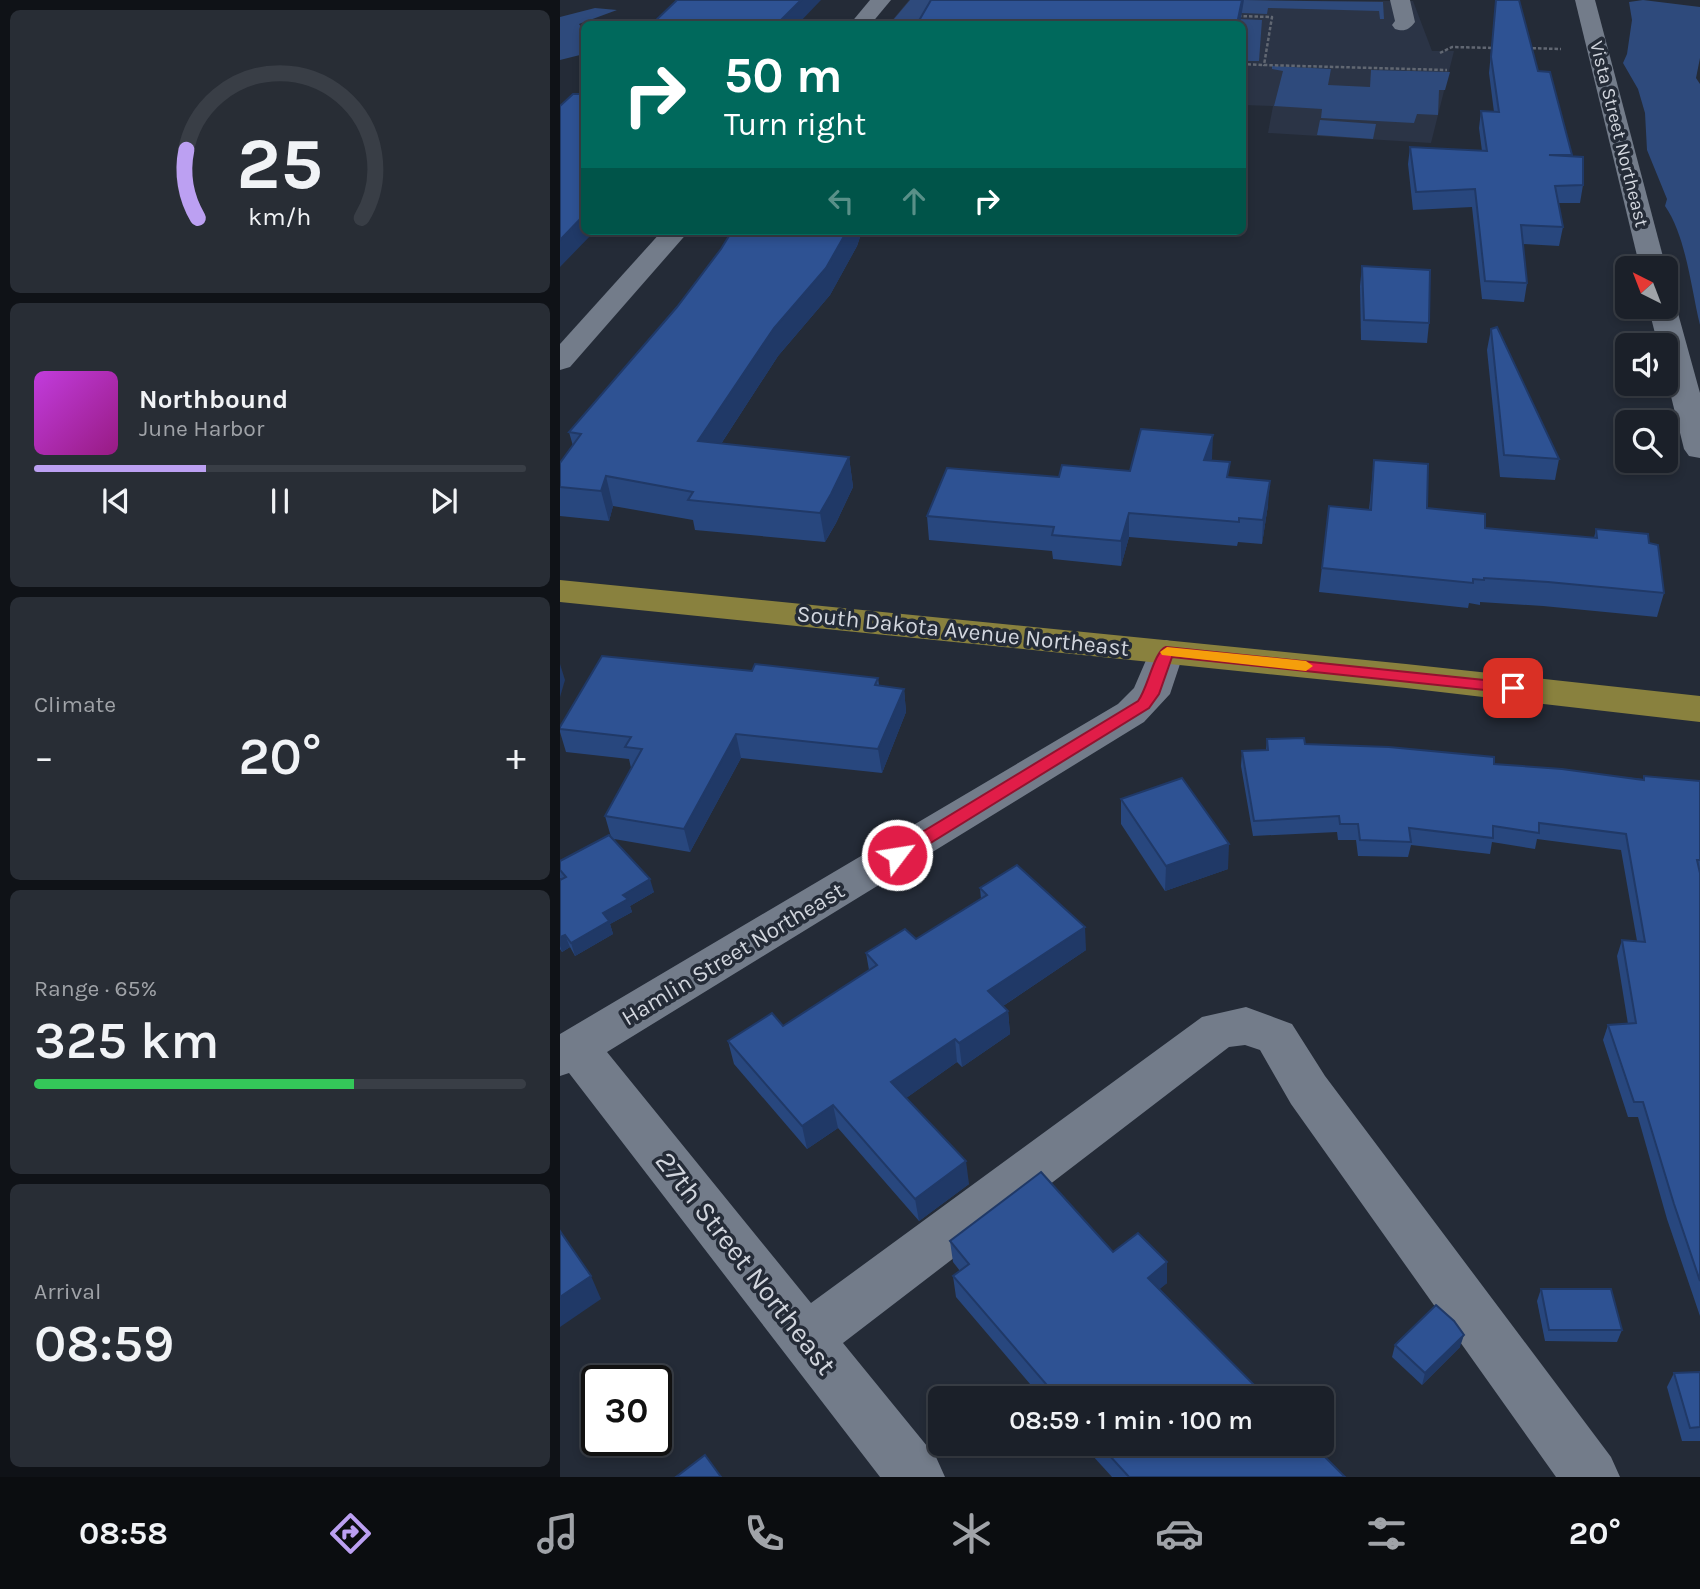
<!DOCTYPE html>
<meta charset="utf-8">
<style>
body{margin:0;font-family:Karla,sans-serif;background:#282d35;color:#f1f3f6;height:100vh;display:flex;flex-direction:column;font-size:26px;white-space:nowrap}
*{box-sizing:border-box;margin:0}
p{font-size:23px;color:#a0a3a8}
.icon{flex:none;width:38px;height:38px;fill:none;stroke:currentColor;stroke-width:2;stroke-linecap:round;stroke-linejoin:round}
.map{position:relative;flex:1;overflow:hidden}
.side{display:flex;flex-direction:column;gap:10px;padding:10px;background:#0f1217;width:560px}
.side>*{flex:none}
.guide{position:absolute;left:21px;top:21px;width:665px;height:214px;border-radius:10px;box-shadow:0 4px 10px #0003,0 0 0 2px #393e46;background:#00695c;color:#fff;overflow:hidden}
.needle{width:46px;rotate:318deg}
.fabs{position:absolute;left:1055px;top:256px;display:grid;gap:14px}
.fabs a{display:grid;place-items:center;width:63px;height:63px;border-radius:10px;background:#1b2029;box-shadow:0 4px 10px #0003,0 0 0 2px #393e46;font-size:35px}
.speed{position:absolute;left:21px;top:1365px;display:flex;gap:14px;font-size:35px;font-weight:700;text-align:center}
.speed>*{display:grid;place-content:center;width:91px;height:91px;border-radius:50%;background:#1b2029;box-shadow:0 4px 10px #0003,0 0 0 2px #393e46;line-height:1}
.speed .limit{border:4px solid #111;border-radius:10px;background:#fff;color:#111}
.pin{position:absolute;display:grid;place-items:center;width:60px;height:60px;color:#fff;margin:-30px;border-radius:14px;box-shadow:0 4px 10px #0006}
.me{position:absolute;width:77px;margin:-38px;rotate:59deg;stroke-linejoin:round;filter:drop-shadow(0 0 5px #0008)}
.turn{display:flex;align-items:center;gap:24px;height:147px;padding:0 28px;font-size:32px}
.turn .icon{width:91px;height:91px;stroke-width:2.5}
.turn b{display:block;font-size:49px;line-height:60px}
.lanes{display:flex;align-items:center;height:66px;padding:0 28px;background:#0003;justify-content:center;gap:35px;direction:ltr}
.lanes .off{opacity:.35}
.big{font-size:52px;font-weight:600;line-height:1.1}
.side .widget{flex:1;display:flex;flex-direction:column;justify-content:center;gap:10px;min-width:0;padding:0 24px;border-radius:10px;background:#282d35}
.side .dial{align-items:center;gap:0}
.dial svg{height:182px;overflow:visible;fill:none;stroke:#393e46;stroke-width:7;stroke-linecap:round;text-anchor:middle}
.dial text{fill:#f1f3f6;stroke:none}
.song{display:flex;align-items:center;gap:21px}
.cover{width:84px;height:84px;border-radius:10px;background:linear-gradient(135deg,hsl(290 70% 55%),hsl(310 70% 35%))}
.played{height:7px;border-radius:4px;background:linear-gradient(90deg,#bca0f2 35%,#393e46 35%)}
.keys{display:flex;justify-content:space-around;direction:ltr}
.heat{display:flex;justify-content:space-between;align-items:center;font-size:38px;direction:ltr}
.charge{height:10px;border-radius:5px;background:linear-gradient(90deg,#34c759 65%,#393e46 0)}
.trip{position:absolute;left:368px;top:1386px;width:406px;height:70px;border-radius:10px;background:#1b2029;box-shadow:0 4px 10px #0003,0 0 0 2px #393e46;font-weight:600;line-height:70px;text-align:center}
.menu{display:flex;height:112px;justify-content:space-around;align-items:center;background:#0b0d10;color:#a0a3a8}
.menu .icon{width:49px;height:49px}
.menu .current{color:#bca0f2}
.menu b{font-size:32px;color:#f1f3f6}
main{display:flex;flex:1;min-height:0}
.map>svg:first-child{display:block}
</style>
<main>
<section class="side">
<div class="widget dial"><svg viewBox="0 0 100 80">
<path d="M14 69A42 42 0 1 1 86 69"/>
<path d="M14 69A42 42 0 0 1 9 39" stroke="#bca0f2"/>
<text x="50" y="56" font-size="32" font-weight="700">25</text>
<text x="50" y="72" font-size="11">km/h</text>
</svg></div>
<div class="widget">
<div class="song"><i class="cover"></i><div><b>Northbound</b><p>June Harbor</p></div></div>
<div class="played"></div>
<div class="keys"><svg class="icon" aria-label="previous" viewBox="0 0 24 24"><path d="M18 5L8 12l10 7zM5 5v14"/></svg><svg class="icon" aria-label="pause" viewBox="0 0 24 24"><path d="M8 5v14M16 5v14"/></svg><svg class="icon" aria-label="next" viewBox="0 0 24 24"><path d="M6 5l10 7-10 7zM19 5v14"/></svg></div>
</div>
<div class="widget"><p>Climate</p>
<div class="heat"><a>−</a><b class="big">20°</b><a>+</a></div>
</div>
<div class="widget"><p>Range · 65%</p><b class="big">325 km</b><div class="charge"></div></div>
<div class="widget"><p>Arrival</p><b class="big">08:59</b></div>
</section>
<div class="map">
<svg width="1140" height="1477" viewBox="0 0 1140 1477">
<rect width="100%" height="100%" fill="#242b37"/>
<path fill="#2b3446" d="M349 0 853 1 872 51H894L871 143 708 133 713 106 683 105 682 24H329Z"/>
<g fill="#2e4a7c">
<path d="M350 0H429L368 19H334Z"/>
<path d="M683 0 823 2 824 19H820L819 11 708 8 707 14 681 13Z"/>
<path d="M1083 0 1140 7V58L1136 78 1140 84V325C1131 288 1126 236 1105 206L1107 199 1087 150 1085 113 1078 89 1063 63 1067 54 1072 20 1069 2Z"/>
<path d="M35 8 57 10 19 24 24 31V54L0 60V17Z"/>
<path d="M680 19 702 20 699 61H683Z"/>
<path d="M712 66 771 69 768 85 810 87 811 70 890 72 885 90H879L878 115 857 114 854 123 761 118 762 109 714 106 723 71 712 69Z"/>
<path d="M760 120 816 124 813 139 757 135Z"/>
</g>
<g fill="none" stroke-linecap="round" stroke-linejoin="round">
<g stroke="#616772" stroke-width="2.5" stroke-dasharray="3.5 2" stroke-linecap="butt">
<path d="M678 16 712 17 704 65 887 70"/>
<path d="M967 48 1001 49"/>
<path d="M880 53 892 47 934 48"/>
<path d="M682 64 704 65"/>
</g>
<g fill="#737c8a" fill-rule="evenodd">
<path d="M310 0H331L311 24H290Z"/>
<path d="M830 0H850L855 22C849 30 844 32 835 29L832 25 835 21Z"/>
<path d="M1015 0H1035L1106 268H1080Z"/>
<path d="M102 231H129L10 367 0 370V344Z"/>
<path d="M1106 299 1112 300 1116 306 1140 393V458L1129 456 1124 449 1106 376V345H1098L1088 306H1106Z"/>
<path d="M606 640 619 644 624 652 610 694 584 722 47 1052 251 1303 642 1017 686 1007 732 1024 765 1076 1051 1457 1060 1477H996L731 1104 700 1050 685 1045 669 1047 283 1343 376 1457 385 1477H320L9 1073 0 1076V1034L558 704 574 688 593 644Z"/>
</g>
<path fill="#89813e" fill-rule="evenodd" d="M0 580 846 664 1140 696V722L846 688 0 602Z"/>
</g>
<g fill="#28477e">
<path d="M936 0H959L978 71 1023 185 1020 203H998L1003 227 999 246 963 244 967 283 964 302 922 299 912 207 853 210 848 164 850 147 922 151 919 128 921 111 934 112 929 73Z"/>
<path d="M24 231H39L36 235 32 234Z"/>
<path d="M172 231H302L297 246 270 295 218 356 161 444 289 457 293 487 276 523 265 542 135 530 133 520 53 506 49 521 0 516V463L13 446 9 432 117 307 161 249Z"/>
<path d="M802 266 869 323 867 343 801 340 800 286Z"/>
<path d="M931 329 999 459 995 480 940 477 927 350Z"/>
<path d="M652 458 651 460 669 477 708 505 702 544 678 542 677 546 569 537 561 566 493 559 492 551 369 540 367 516 499 477 570 471Z"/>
<path d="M814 460 867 508 925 528 1034 538 1036 529 1089 543 1104 593 1097 617 983 606 920 602V605L909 603 908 608 759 592 769 506 809 510Z"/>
<path d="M192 671 318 678 319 685 344 689 346 712 322 773 181 758 130 852 54 839 94 892 70 906 72 912 50 924 53 934 15 956 10 947 2 952 0 949V880L1 879 0 878V861L51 837 45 816 71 768 69 759 6 752 0 732V727Z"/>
<path d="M707 739 745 744 1083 779 1084 776 1140 781V1316L1107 1219 1078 1117H1068L1043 1040 1048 1025 1068 1024 1057 956 1062 940 1077 941 1061 850 977 839 975 849 932 842 930 854 851 845 848 857 798 856 796 840H778L777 832 693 836 681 766 682 751 706 750Z"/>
<path d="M561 799 668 869 605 891 561 824Z"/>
<path d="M420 888 526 950 443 1006 448 1011 450 1034 402 1067 397 1062 346 1098 409 1184 359 1221 278 1128 247 1149 174 1064 168 1041 223 1026 309 970 306 953 356 939 421 899Z"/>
<path d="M390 1241 553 1252 607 1262V1283L599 1289 707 1398H482L396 1297 393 1276 400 1271 393 1262Z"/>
<path d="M981 1289 1062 1330 1057 1342 985 1341 977 1301Z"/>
<path d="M835 1345 900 1347 862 1385 832 1357Z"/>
<path d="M1140 1372V1441H1122L1107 1387 1114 1373Z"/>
<path d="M522 1444H752L785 1477H552Z"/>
</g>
<g fill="#203967">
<path d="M241 0H261L238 24H217Z"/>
<path d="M682 0H684L680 24H677Z"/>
<path d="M24 215V231H31L32 234 0 267V240Z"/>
<path d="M287 231H302L297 246 270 295 218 356 144 470 138 441 214 328Z"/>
<path d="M653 435 652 458 643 483 644 460Z"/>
<path d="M289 457 293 487 276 523 265 542 260 513Z"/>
<path d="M46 476 53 506 49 521 41 491Z"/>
<path d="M710 481 708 505 702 544 703 520Z"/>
<path d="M569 513V537L561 566V541Z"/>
<path d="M0 664 5 680 0 697Z"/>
<path d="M344 689 346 712 322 773 318 749Z"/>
<path d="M176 734 181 758 130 852 124 829Z"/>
<path d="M669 844 668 869 605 891 606 866Z"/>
<path d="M90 879 94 892 70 906 72 912 50 924 53 934 15 956 11 943 63 895Z"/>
<path d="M525 927 526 950 431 1014 428 991Z"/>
<path d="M5 935 10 947 2 952 0 946V937Z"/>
<path d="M448 1011 450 1034 402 1067 399 1043Z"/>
<path d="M395 1039 397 1062 335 1106 331 1082Z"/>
<path d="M273 1105 278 1128 247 1149 242 1126Z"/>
<path d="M406 1161 409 1184 359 1221 355 1199Z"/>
<path d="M607 1262V1283L588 1299V1278Z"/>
<path d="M31 1276 41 1299 0 1327V1297Z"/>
<path d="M904 1335 900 1347 862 1385 865 1373Z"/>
</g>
<g fill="#2e5293" stroke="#203967" stroke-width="2">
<path d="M117 0H241L217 24H92Z"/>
<path d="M371 0H682L677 24H357Z"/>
<path d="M936 0H959L978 71 990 72 1012 155H989L1023 157V185L995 186 1003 227 961 225 967 283 925 281 915 189 856 192 850 147 927 151 921 111 939 112 931 57Z"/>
<path d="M24 89V215L0 240V106L13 94H20Z"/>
<path d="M172 231H287L266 268 214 328 138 441 289 457 271 494 260 513 128 500 133 492 46 476 41 491 0 487V463L21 434 9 432 117 307 161 249Z"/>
<path d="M802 266 870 270 869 323 804 320Z"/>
<path d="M937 327 999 459 944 455 931 329Z"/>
<path d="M581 429 653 435 644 460 670 462 667 477 710 481 703 520 679 518V522L569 513 561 541 492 535 494 527 367 516 387 468 499 477 502 465 570 471Z"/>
<path d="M814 460 868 464 867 508 925 514V528L1037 538 1036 529 1088 534 1089 543 1098 545 1104 593 988 582 924 578V580L913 579V583L762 568 769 506 811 510Z"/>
<path d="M42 656 192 671 195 664 318 678 315 685 344 689 318 749 176 734 124 829 45 816 82 749 65 747 71 737 0 729V727Z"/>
<path d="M744 738 745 744 829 747 934 757V764L1002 769 1084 780V776L1140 781V860H1137L1140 873V1281L1114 1204 1083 1102H1074L1048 1025 1076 1023 1062 940 1085 942 1066 834 979 823V833L933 826V838L849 828 851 842 800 840 798 824H780L779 816 694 821 682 751 708 750 707 739Z"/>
<path d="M622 778 669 844 606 866 561 799Z"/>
<path d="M49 835 90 879 63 895 68 899 43 913 49 921 11 943 5 935 0 937V880L6 877 0 870V861Z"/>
<path d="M457 865 525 927 428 991 448 1011 399 1043 395 1039 331 1082 406 1161 355 1199 273 1105 242 1126 168 1041 212 1013 223 1026 317 965 306 953 345 929 356 939 427 895 420 888Z"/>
<path d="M481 1172 553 1252 578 1233 607 1262 588 1278 707 1398H498L393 1276 409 1264 390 1241Z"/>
<path d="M0 1231 31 1276 0 1297Z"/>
<path d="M981 1289H1051L1062 1330H989Z"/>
<path d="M876 1305 894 1321 904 1335 865 1373 835 1345Z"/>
<path d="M1140 1372V1427L1130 1428 1114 1373Z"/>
<path d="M539 1444H752L785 1477H569Z"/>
<path d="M145 1455 161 1477H116Z"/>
</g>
<path fill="#e11d48" stroke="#92132f" stroke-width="2" d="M606 647 953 683 960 688 953 693 612 657 599 694 589 708 343 860H331L328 855 331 851 578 701C588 688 594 651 606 647Z"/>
<path fill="#f59e0b" d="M607 647 746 661 753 666 746 671 602 655 600 652Z"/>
<g text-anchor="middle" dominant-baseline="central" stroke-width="7" stroke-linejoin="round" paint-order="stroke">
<g font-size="19" fill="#d2d6de" stroke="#242b37">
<text transform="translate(1059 134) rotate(76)">Vista Street Northeast</text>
</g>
<g font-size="23" fill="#d2d6de" stroke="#242b37">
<text transform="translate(403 631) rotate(6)">South Dakota Avenue Northeast</text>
<text transform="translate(173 954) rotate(-31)">Hamlin Street Northeast</text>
</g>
<g font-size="28" fill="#d2d6de" stroke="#242b37">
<text transform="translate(186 1263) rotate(52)">27th Street Northeast</text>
</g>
</g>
</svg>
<div class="fabs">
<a><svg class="needle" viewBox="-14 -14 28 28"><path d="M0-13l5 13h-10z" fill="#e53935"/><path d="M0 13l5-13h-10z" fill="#a0a3a8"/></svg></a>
<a><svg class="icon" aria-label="sound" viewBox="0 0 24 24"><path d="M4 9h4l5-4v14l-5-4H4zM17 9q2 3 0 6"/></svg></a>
<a><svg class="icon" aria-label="search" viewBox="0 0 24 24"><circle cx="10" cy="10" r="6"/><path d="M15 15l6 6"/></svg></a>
</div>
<div class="speed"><div class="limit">30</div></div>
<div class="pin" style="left:953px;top:688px;background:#d93025"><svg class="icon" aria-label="arrive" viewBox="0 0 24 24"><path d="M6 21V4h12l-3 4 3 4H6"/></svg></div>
<svg class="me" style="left:337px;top:855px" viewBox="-20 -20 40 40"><circle r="17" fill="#e11d48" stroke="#fff" stroke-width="3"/><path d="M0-11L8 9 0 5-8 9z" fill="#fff"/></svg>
<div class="trip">08:59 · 1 min · 100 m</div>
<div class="guide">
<div class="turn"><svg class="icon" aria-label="right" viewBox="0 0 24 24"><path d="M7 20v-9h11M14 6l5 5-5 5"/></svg><div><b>50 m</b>Turn right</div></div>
<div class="lanes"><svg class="icon off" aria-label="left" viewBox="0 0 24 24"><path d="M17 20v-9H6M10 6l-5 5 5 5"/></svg><svg class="icon off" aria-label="ahead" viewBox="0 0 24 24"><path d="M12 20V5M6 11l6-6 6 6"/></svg><svg class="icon" aria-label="right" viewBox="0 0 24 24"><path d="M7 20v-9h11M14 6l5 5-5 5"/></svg></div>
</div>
</div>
</main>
<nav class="menu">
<b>08:58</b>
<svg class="icon current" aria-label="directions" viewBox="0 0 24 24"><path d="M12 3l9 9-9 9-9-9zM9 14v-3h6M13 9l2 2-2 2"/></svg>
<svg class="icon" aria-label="music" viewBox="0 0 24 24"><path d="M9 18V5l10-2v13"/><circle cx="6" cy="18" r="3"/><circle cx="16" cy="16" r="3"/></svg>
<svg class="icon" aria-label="phone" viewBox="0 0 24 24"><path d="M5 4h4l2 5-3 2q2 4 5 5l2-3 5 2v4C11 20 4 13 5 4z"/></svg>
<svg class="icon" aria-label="climate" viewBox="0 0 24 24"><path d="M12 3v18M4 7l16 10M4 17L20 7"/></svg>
<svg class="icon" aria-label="car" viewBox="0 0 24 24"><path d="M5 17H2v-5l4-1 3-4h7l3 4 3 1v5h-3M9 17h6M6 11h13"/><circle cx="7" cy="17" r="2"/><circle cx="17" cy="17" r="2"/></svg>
<svg class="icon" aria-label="filters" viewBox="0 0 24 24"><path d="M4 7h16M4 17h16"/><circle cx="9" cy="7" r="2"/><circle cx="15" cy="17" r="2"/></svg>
<b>20°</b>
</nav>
